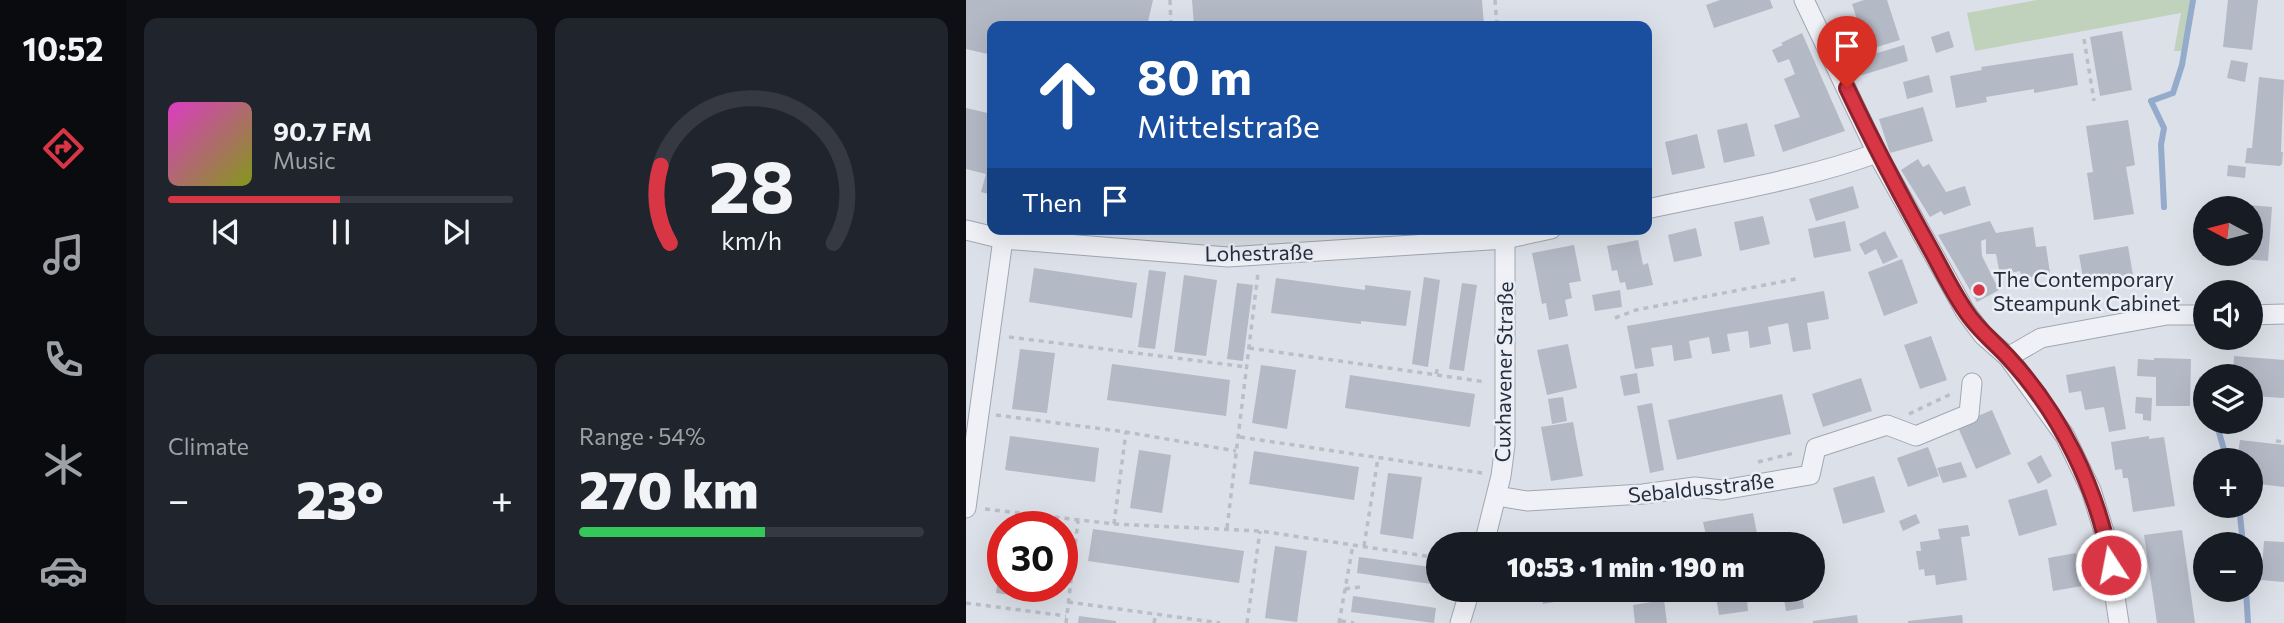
<!DOCTYPE html>
<meta charset="utf-8">
<style>
body{margin:0;font-family:Commissioner,sans-serif;background:#20242c;color:#f1f3f6;height:100vh;display:flex;flex-direction:column;font-size:26px;white-space:nowrap}
*{box-sizing:border-box;margin:0}
p{font-size:23px;color:#9ea1a6}
.icon{flex:none;width:38px;height:38px;fill:none;stroke:currentColor;stroke-width:2;stroke-linecap:round;stroke-linejoin:round}
.map{position:relative;flex:1;overflow:hidden}
.sheet{display:flex;flex-direction:column;gap:18px;padding:18px;background:#0d0f14;width:840px}
.sheet>*{flex:none}
.top-card{position:absolute;left:21px;top:21px;width:665px;height:214px;border-radius:14px;box-shadow:0 7px 28px #0002;background:#1a4fa0;color:#fff;overflow:hidden}
.needle{width:46px;rotate:277deg}
.tools{position:absolute;left:1227px;top:196px;display:grid;gap:14px}
.tools a{display:grid;place-items:center;width:70px;height:70px;border-radius:50%;background:#171b24;box-shadow:0 7px 28px #0002;font-size:35px}
.speed{position:absolute;left:21px;top:511px;display:flex;gap:14px;font-size:35px;font-weight:700;text-align:center}
.speed>*{display:grid;place-content:center;width:91px;height:91px;border-radius:50%;background:#171b24;box-shadow:0 7px 28px #0002;line-height:1}
.speed .limit{border:10px solid #d22;background:#fff;color:#111}
.pin{position:absolute;display:grid;place-items:center;width:60px;height:60px;color:#fff;margin:-72px -30px;border-radius:50% 50% 50% 0;rotate:-45deg;box-shadow:0 0 7px #0007}
.pin .icon{rotate:45deg}
.me{position:absolute;width:77px;margin:-38px;rotate:349deg;stroke-linejoin:round;filter:drop-shadow(0 0 5px #0008)}
.turn{display:flex;align-items:center;gap:24px;height:147px;padding:0 35px;font-size:32px}
.turn .icon{width:91px;height:91px;stroke-width:2.5}
.turn b{display:block;font-size:49px;line-height:60px}
.then{display:flex;align-items:center;height:66px;padding:0 35px;background:#0003;gap:14px;font-size:26px}
.big{font-size:52px;font-weight:800;line-height:1.1}
.sheet .widget{flex:1;display:flex;flex-direction:column;justify-content:center;gap:10px;min-width:0;padding:0 24px;border-radius:14px;background:#20242c}
.sheet .dial{align-items:center;gap:0}
.dial svg{height:182px;overflow:visible;fill:none;stroke:#363941;stroke-width:7;stroke-linecap:round;text-anchor:middle}
.dial text{fill:#f1f3f6;stroke:none}
.song{display:flex;align-items:center;gap:21px}
.cover{width:84px;height:84px;border-radius:10px;background:linear-gradient(135deg,hsl(310 70% 55%),hsl(70 70% 35%))}
.played{height:7px;border-radius:4px;background:linear-gradient(90deg,#d83545 50%,#363941 50%)}
.keys{display:flex;justify-content:space-around;direction:ltr}
.heat{display:flex;justify-content:space-between;align-items:center;font-size:38px;direction:ltr}
.charge{height:10px;border-radius:5px;background:linear-gradient(90deg,#34c759 54%,#363941 0)}
.sheet .tiles{flex:1;display:grid;gap:18px;grid-template-columns:repeat(2,1fr)}
.trip{position:absolute;left:460px;top:532px;width:399px;height:70px;border-radius:35px;background:#171b24;box-shadow:0 7px 28px #0002;font-weight:800;line-height:70px;text-align:center}
main{display:flex;flex:1;min-height:0}
.menu{display:flex;flex-direction:column;width:126px;justify-content:space-around;align-items:center;background:#090b0e;color:#9ea1a6}
.menu .icon{width:49px;height:49px}
.menu .active{color:#d83545}
.menu b{font-size:32px;color:#f1f3f6}
.map>svg:first-child{display:block}
</style>
<main>
<nav class="menu">
<b>10:52</b>
<svg class="icon active" aria-label="directions" viewBox="0 0 24 24"><path d="M12 3l9 9-9 9-9-9zM9 14v-3h6M13 9l2 2-2 2"/></svg>
<svg class="icon" aria-label="music" viewBox="0 0 24 24"><path d="M9 18V5l10-2v13"/><circle cx="6" cy="18" r="3"/><circle cx="16" cy="16" r="3"/></svg>
<svg class="icon" aria-label="phone" viewBox="0 0 24 24"><path d="M5 4h4l2 5-3 2q2 4 5 5l2-3 5 2v4C11 20 4 13 5 4z"/></svg>
<svg class="icon" aria-label="climate" viewBox="0 0 24 24"><path d="M12 3v18M4 7l16 10M4 17L20 7"/></svg>
<svg class="icon" aria-label="car" viewBox="0 0 24 24"><path d="M5 17H2v-5l4-1 3-4h7l3 4 3 1v5h-3M9 17h6M6 11h13"/><circle cx="7" cy="17" r="2"/><circle cx="17" cy="17" r="2"/></svg>
</nav>
<section class="sheet">
<div class="tiles">
<div class="widget">
<div class="song"><i class="cover"></i><div><b>90.7 FM</b><p>Music</p></div></div>
<div class="played"></div>
<div class="keys"><svg class="icon" aria-label="previous" viewBox="0 0 24 24"><path d="M18 5L8 12l10 7zM5 5v14"/></svg><svg class="icon" aria-label="pause" viewBox="0 0 24 24"><path d="M8 5v14M16 5v14"/></svg><svg class="icon" aria-label="next" viewBox="0 0 24 24"><path d="M6 5l10 7-10 7zM19 5v14"/></svg></div>
</div>
<div class="widget dial"><svg viewBox="0 0 100 80">
<path d="M14 69A42 42 0 1 1 86 69"/>
<path d="M14 69A42 42 0 0 1 10 35" stroke="#d83545"/>
<text x="50" y="56" font-size="32" font-weight="700">28</text>
<text x="50" y="72" font-size="11">km/h</text>
</svg></div>
<div class="widget"><p>Climate</p>
<div class="heat"><a>−</a><b class="big">23°</b><a>+</a></div>
</div>
<div class="widget"><p>Range · 54%</p><b class="big">270 km</b><div class="charge"></div></div>
</div>
</section>
<div class="map">
<svg width="1318" height="623" viewBox="0 0 1318 623">
<rect width="100%" height="100%" fill="#dce0e8"/>
<path fill="#c1d2bc" d="M1071 0H1230L1220 51H1208L1215 13 1009 51 1001 13Z"/>
<g fill="none" stroke-linecap="round" stroke-linejoin="round">
<g stroke="#94abcb" stroke-width="6">
<path d="M1198 207 1195 145 1198 128 1185 101 1207 93 1216 65 1227 0"/>
<path d="M1236 379 1239 386"/>
<path d="M1250 422 1261 460"/>
<path d="M1273 506 1277 544"/>
<path d="M1280 590 1282 623"/>
</g>
</g>
<g fill="#b3b9c5">
<path d="M0 0H187L181 26H26V55L0 49Z"/>
<path d="M226 0H516L518 26H228Z"/>
<path d="M754 0H804L807 8 748 28 740 5Z"/>
<path d="M898 0H921L934 40 901 50 886 4Z"/>
<path d="M1262 0H1292L1286 50 1257 47Z"/>
<path d="M983 31 988 47 970 53 965 37Z"/>
<path d="M1156 31 1166 90 1134 96 1124 37Z"/>
<path d="M836 33 879 131 817 152 808 125 834 117 818 79 829 74 823 59 812 63 806 50 817 45 815 43Z"/>
<path d="M938 45 942 61 893 76 888 60Z"/>
<path d="M1107 53 1112 85 1068 93V89L1020 97 1021 102 990 108 984 76 1016 70 1015 67Z"/>
<path d="M1265 60 1282 63 1279 82 1261 78Z"/>
<path d="M963 75 967 92 941 99 937 82Z"/>
<path d="M1293 77 1318 80 1315 152H1317L1316 164 1314 166 1279 163 1281 148H1286Z"/>
<path d="M957 107 967 141 924 153 913 119Z"/>
<path d="M0 108 26 114V195L15 192 20 174 0 169Z"/>
<path d="M1162 120 1169 165 1160 167 1168 214 1128 220 1121 173 1127 172 1120 126Z"/>
<path d="M781 123 789 156 758 163 751 130Z"/>
<path d="M731 134 739 168 706 175 699 142Z"/>
<path d="M952 159 957 167 963 164 980 192 999 186 1005 205 978 215 975 211 964 217 935 170Z"/>
<path d="M1262 165 1280 167 1279 178 1261 176Z"/>
<path d="M887 186 893 208 850 221 843 199Z"/>
<path d="M1281 205 1306 207 1302 261 1236 256 1237 241H1239V254H1284V208H1281Z"/>
<path d="M797 216 804 244 774 251 768 222Z"/>
<path d="M879 221 885 251 848 258 842 229Z"/>
<path d="M1024 221 1030 233 1067 227 1070 247 1080 246 1084 273 1056 279 1054 271 1034 275 1030 254H1020V239L1015 241 1016 256 1033 290 1011 302 972 235Z"/>
<path d="M730 228 736 256 708 262 702 235Z"/>
<path d="M919 231 932 257 917 264 910 249 899 255 893 244Z"/>
<path d="M672 240 677 265 682 263 687 285 661 290 659 282 654 283 651 270 646 271 641 246Z"/>
<path d="M608 245 615 281 603 283 606 298 599 300 602 316 583 320 580 303 576 304 566 253Z"/>
<path d="M1162 246 1167 275 1118 283 1113 255Z"/>
<path d="M936 259 952 303 918 316 902 272Z"/>
<path d="M68 268 171 283 166 318 63 302Z"/>
<path d="M183 270 200 272 189 349 172 347Z"/>
<path d="M218 275 251 280 240 356 208 352Z"/>
<path d="M458 277 474 280 462 367 446 364Z"/>
<path d="M310 278 399 290V285L445 291 440 326 395 321V324L305 313Z"/>
<path d="M271 283 287 285 277 361 261 359Z"/>
<path d="M496 283 511 285 498 371 483 369Z"/>
<path d="M654 290 656 307 629 311 626 295Z"/>
<path d="M858 291 863 319 841 323 845 349 827 352 822 323 802 327 805 344 784 348 782 331 761 334 764 351 746 354 743 337 723 341 726 358 708 361 706 345 685 348 688 366 669 369 661 326Z"/>
<path d="M965 336 981 380 954 389 938 345Z"/>
<path d="M602 344 611 388 581 395 571 350Z"/>
<path d="M54 349 89 353 81 413 46 409Z"/>
<path d="M1268 356 1318 360V398L1284 396V376H1267Z"/>
<path d="M1188 358 1225 359 1224 406H1190V377L1171 376 1172 359 1188 360Z"/>
<path d="M146 364 264 380 260 416 141 400Z"/>
<path d="M295 365 330 370 321 429 286 423Z"/>
<path d="M1149 366 1160 429 1143 432 1138 407 1119 410 1115 391 1103 393 1100 375Z"/>
<path d="M671 373 674 393 658 396 654 376Z"/>
<path d="M384 375 509 394 504 427 379 408Z"/>
<path d="M895 378 906 411 857 427 846 394Z"/>
<path d="M816 394 825 434 711 460 702 420Z"/>
<path d="M597 397 601 421 586 424 582 399Z"/>
<path d="M1170 397 1186 398 1185 421 1177 420V414L1169 413Z"/>
<path d="M686 403 698 470 684 473 671 406Z"/>
<path d="M1026 410 1045 454 1010 469 991 425Z"/>
<path d="M607 422 617 476 585 481 575 427Z"/>
<path d="M44 436 133 448 129 482 39 470Z"/>
<path d="M1183 436V439L1198 437 1209 506 1167 512 1162 478H1157L1156 469 1149 470 1145 442Z"/>
<path d="M1274 440 1318 445V487L1284 483V460H1271Z"/>
<path d="M962 447 973 476 942 487 931 458Z"/>
<path d="M173 450 205 455 196 513 164 508Z"/>
<path d="M288 451 393 467 388 500 283 484Z"/>
<path d="M1075 455 1086 476 1072 484 1061 463Z"/>
<path d="M995 462 1001 477 977 483 971 468Z"/>
<path d="M422 473 456 477 447 539 414 534Z"/>
<path d="M908 476 919 512 877 524 867 488Z"/>
<path d="M1081 489 1091 525 1053 536 1042 500Z"/>
<path d="M787 513 793 544H742L737 522Z"/>
<path d="M950 514 954 523 937 531 933 521Z"/>
<path d="M1002 525 1004 536 995 537 1001 580 970 585 969 575 959 576 958 569 953 570 950 551H955L954 542 974 539 972 529Z"/>
<path d="M127 529 278 551 273 583 122 561Z"/>
<path d="M1216 530 1229 623H1191L1178 535Z"/>
<path d="M1298 541 1318 542V582L1295 580Z"/>
<path d="M309 546 341 551 331 622 299 618Z"/>
<path d="M1110 553 1116 586 1087 591 1082 558Z"/>
<path d="M35 556 37 586H62L60 597 30 593Z"/>
<path d="M393 557 472 568V585L391 573Z"/>
<path d="M575 590H604L605 599 577 604Z"/>
<path d="M749 590H780L782 611 753 615Z"/>
<path d="M835 590 838 608 820 611 817 593Z"/>
<path d="M387 596 470 608 468 623 385 612Z"/>
<path d="M698 600 701 623H669L667 605Z"/>
<path d="M891 615 892 623H847V621Z"/>
<path d="M996 615 997 623H942V621Z"/>
<path d="M113 616 150 621V623H112Z"/>
</g>
<g fill="none" stroke-linecap="round" stroke-linejoin="round">
<g stroke="#a1a7b2" stroke-width="21">
<g id="street">
<path d="M838 0 911 153 999 311 1017 335 1042 357 1099 436 1125 490 1140 538 1153 623"/>
<path d="M681 209C758 192 837 180 911 153"/>
<path d="M0 230 37 239 262 257 539 239 585 229"/>
<path d="M1284 315 1318 314"/>
<path d="M1042 357 1075 338 1201 315H1239"/>
<path d="M531 496 561 501 677 494 729 487 756 490 844 475 850 448 921 425 950 436 1003 414 1006 383"/>
<path d="M0 508 37 239"/>
<path d="M518 544 535 476 539 445V239"/>
<path d="M494 623 504 590"/>
</g>
</g>
<g stroke="#babec6" stroke-width="3.5" stroke-dasharray="5 5" stroke-linecap="butt">
<path d="M204 0 205 26"/>
<path d="M529 0 531 26"/>
<path d="M1118 39 1128 101"/>
<path d="M649 318 670 310 830 279"/>
<path d="M43 337 281 367"/>
<path d="M283 348 520 382"/>
<path d="M470 374 472 367"/>
<path d="M943 414 987 393"/>
<path d="M30 415 160 432 270 451"/>
<path d="M274 437 516 473"/>
<path d="M1310 441 1318 442"/>
<path d="M792 462 828 453"/>
<path d="M19 509 148 524 294 531 472 558"/>
<path d="M148 524 160 432"/>
<path d="M261 528 292 273"/>
<path d="M398 546 412 458"/>
<path d="M379 589 394 587"/>
<path d="M102 602 254 623"/>
<path d="M0 603 100 616"/>
<path d="M375 621 388 623"/>
<path d="M100 623 112 521"/>
<path d="M188 623 190 613"/>
<path d="M281 623 294 531"/>
<path d="M373 623 387 545"/>
</g>
<use href="#street" stroke="#eff1f6" stroke-width="19"/>
</g>
<g fill="none" stroke-linecap="round" stroke-linejoin="round">
<g stroke="#8c222d" stroke-width="18">
<path id="route" d="M881 88C907 143 935 196 965 250 976 270 986 291 999 310 1011 329 1027 341 1042 357 1095 414 1132 490 1145 565"/>
</g>
<use href="#route" stroke="#d83545" stroke-width="12"/>
</g>
<circle fill="#d83545" stroke="#ebeff5" stroke-width="2.5" cx="1013" cy="290" r="7"/>
<g text-anchor="middle" dominant-baseline="central" stroke-width="5" stroke-linejoin="round" paint-order="stroke">
<g font-size="21" fill="#252d3f" stroke="#ebeff5">
<text transform="translate(293 252) rotate(-1)">Lohestraße</text>
<text transform="translate(537 372) rotate(-89)">Cuxhavener Straße</text>
<text transform="translate(735 487) rotate(-6)">Sebaldusstraße</text>
</g>
<g font-size="21" fill="#252d3f" stroke="#ebeff5" text-anchor="start">
<text x="1027" y="278">The Contemporary<tspan x="1027" dy="24">Steampunk Cabinet</tspan></text>
</g>
</g>
</svg>
<div class="tools">
<a><svg class="needle" viewBox="-14 -14 28 28"><path d="M0-13l5 13h-10z" fill="#e53935"/><path d="M0 13l5-13h-10z" fill="#9ea1a6"/></svg></a>
<a><svg class="icon" aria-label="sound" viewBox="0 0 24 24"><path d="M4 9h4l5-4v14l-5-4H4zM17 9q2 3 0 6"/></svg></a>
<a><svg class="icon" aria-label="layers" viewBox="0 0 24 24"><path d="M12 4l9 5-9 5-9-5zM3 14l9 5 9-5"/></svg></a>
<a>+</a>
<a>−</a>
</div>
<div class="speed"><div class="limit">30</div></div>
<div class="pin" style="left:881px;top:88px;background:#d93025"><svg class="icon" aria-label="arrive" viewBox="0 0 24 24"><path d="M6 21V4h12l-3 4 3 4H6"/></svg></div>
<svg class="me" style="left:1145px;top:565px" viewBox="-20 -20 40 40"><circle r="17" fill="#d83545" stroke="#fff" stroke-width="3"/><path d="M0-11L8 9 0 5-8 9z" fill="#fff"/></svg>
<div class="trip">10:53 · 1 min · 190 m</div>
<div class="top-card">
<div class="turn"><svg class="icon" aria-label="ahead" viewBox="0 0 24 24"><path d="M12 20V5M6 11l6-6 6 6"/></svg><div><b>80 m</b>Mittelstraße</div></div>
<div class="then">Then<svg class="icon" aria-label="arrive" viewBox="0 0 24 24"><path d="M6 21V4h12l-3 4 3 4H6"/></svg></div>
</div>
</div>
</main>
